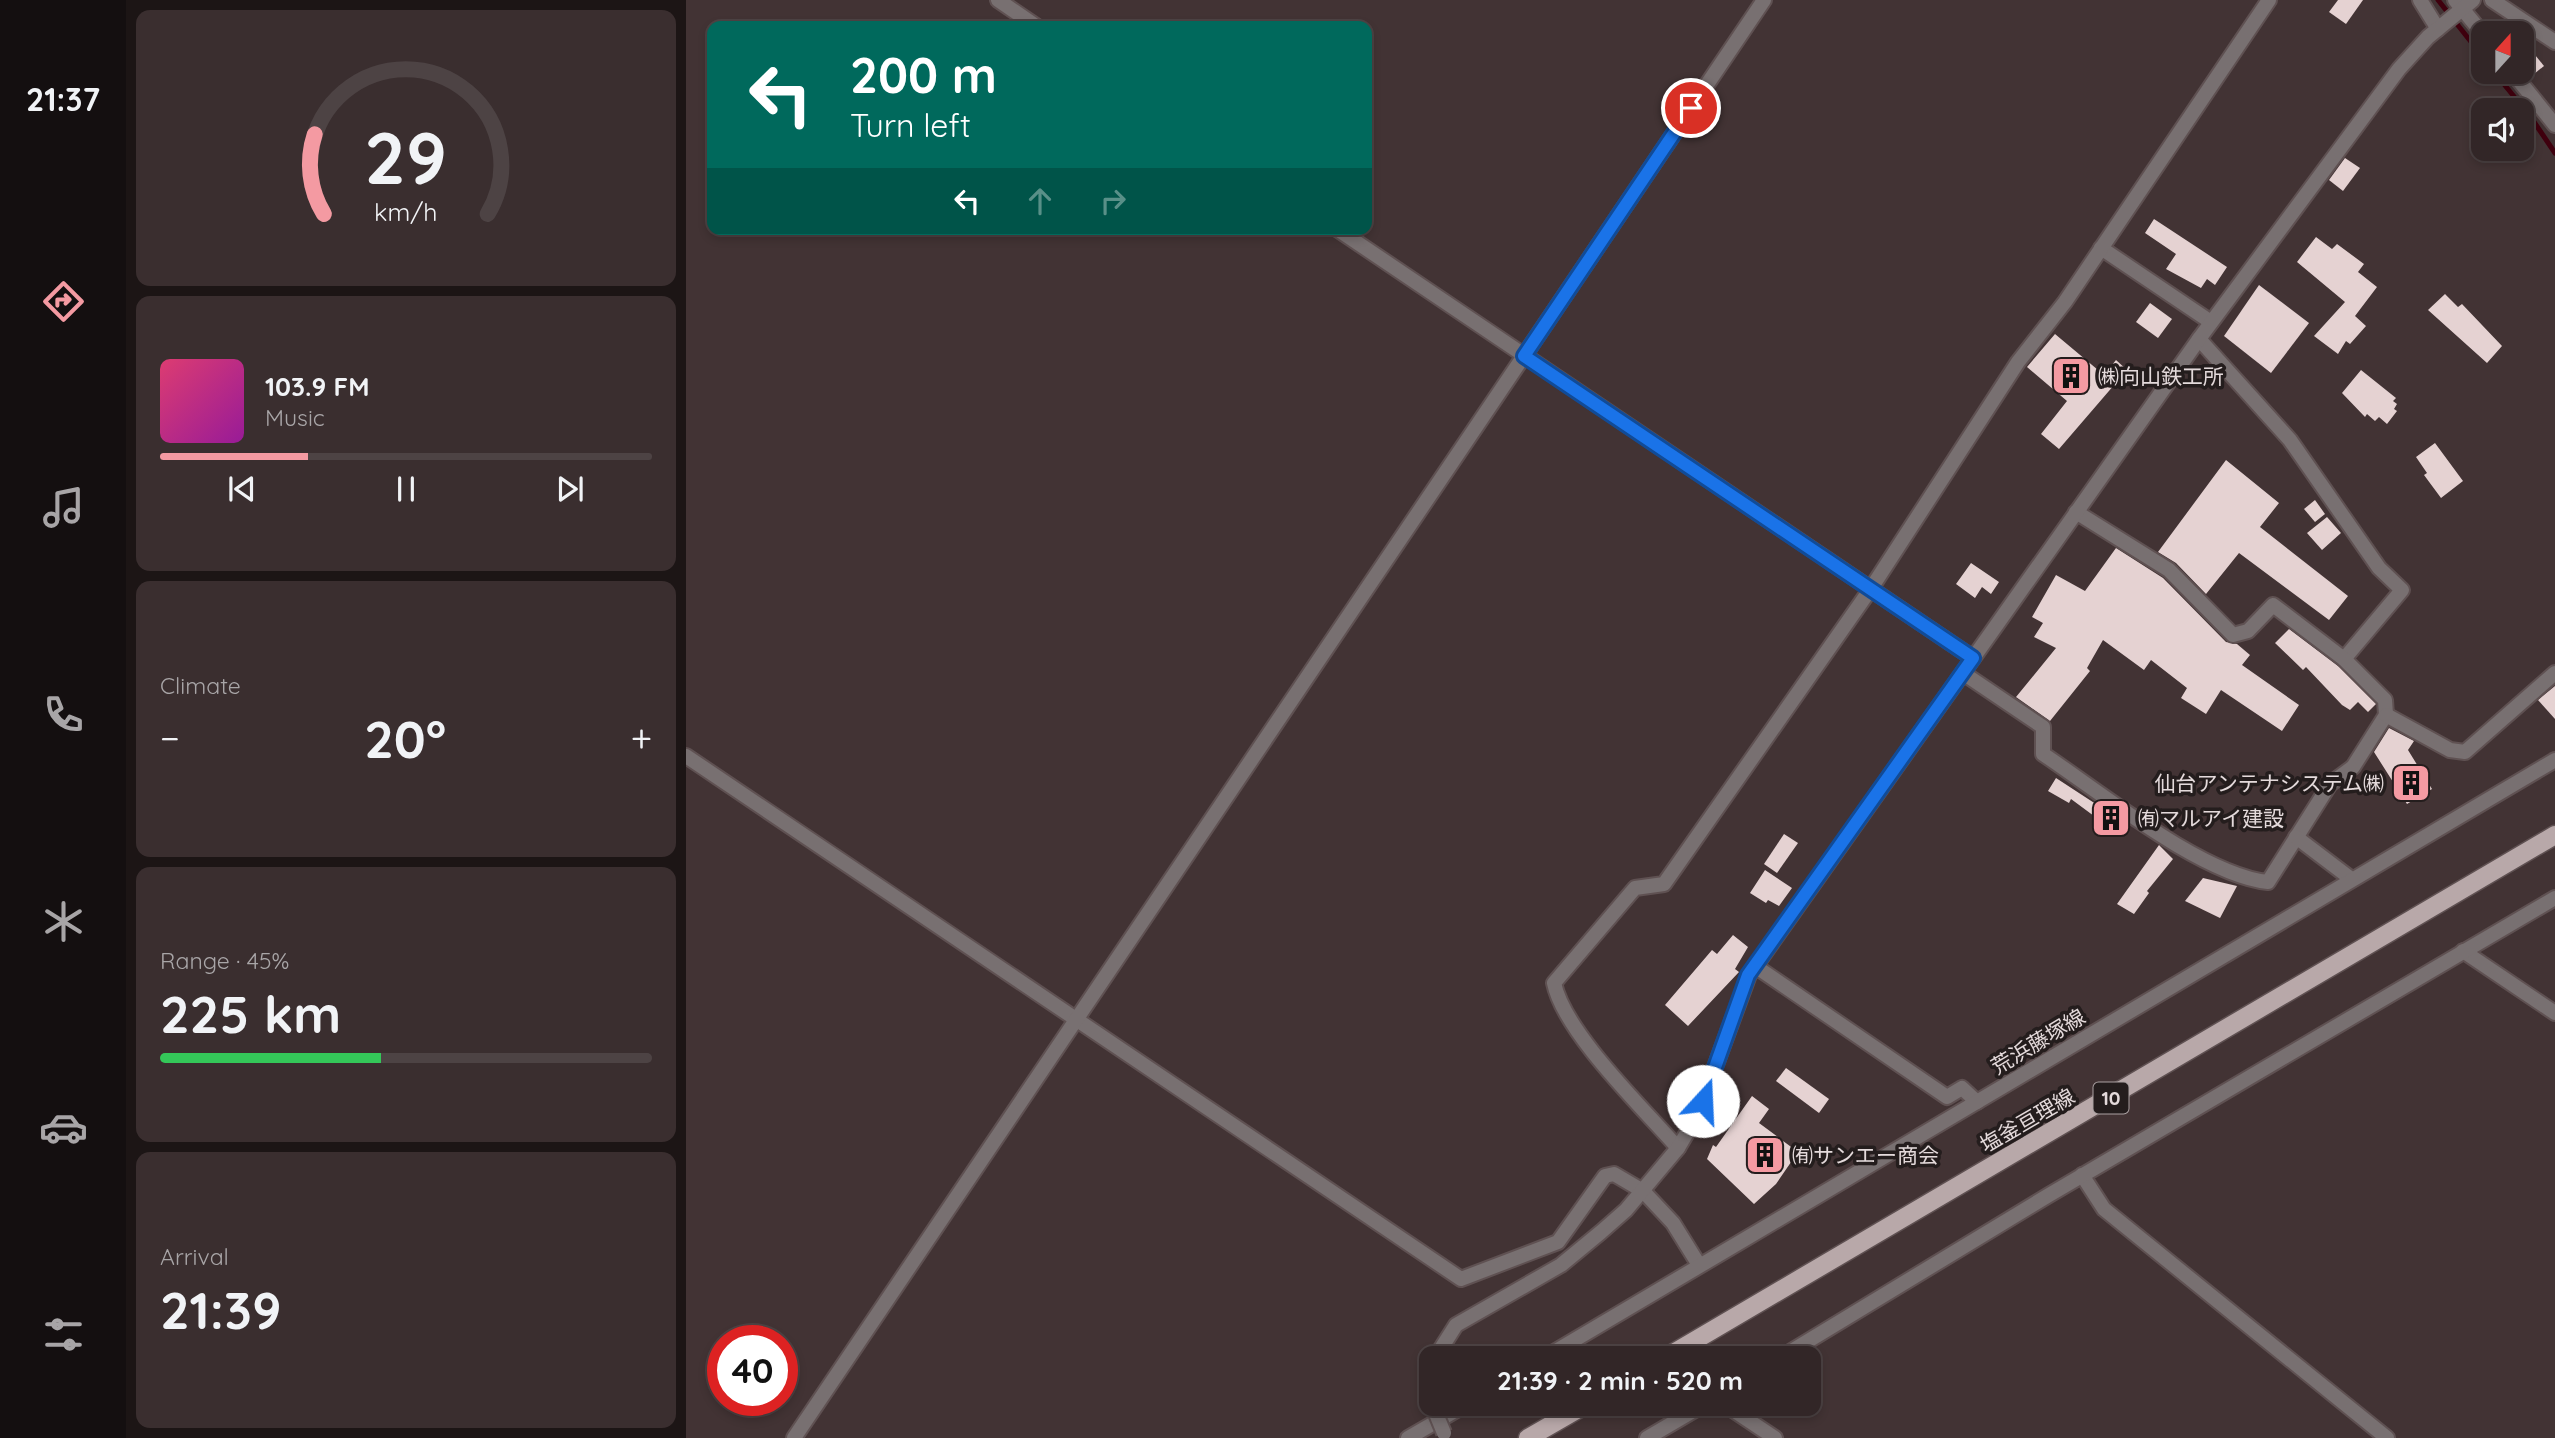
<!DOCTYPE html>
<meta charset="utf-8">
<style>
body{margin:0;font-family:Quicksand,"Noto Sans JP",sans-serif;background:#3a2e2f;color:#f1f3f6;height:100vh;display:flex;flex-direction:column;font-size:26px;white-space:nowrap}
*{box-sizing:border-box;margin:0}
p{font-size:23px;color:#a8a5a7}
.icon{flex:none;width:38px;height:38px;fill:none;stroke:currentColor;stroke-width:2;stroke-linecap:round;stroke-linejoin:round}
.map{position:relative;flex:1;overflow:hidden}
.drawer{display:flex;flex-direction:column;gap:10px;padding:10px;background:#1c1515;width:560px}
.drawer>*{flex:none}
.banner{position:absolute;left:21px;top:21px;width:665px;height:214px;border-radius:14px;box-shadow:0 4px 10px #0003,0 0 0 2px #4d4344;background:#00695c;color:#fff;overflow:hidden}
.needle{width:46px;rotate:21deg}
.fabs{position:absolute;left:1785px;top:21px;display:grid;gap:14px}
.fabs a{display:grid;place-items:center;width:63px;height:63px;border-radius:14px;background:#322627;box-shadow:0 4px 10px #0003,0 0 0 2px #4d4344;font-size:35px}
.speed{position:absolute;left:21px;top:1325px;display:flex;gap:14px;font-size:35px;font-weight:700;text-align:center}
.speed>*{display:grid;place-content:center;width:91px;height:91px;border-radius:50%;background:#322627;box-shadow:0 4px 10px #0003,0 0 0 2px #4d4344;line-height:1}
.speed .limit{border:10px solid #d22;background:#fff;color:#111}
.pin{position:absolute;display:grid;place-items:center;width:60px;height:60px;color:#fff;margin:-30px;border:4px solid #fff;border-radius:50%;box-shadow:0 2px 7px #0007}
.me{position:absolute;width:77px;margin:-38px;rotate:20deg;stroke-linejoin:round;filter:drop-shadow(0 0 5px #0008)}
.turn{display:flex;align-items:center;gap:24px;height:147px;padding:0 28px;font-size:32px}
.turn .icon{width:91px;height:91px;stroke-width:2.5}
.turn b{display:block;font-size:49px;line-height:60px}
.lanes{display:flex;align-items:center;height:66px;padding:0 28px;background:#0003;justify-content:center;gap:35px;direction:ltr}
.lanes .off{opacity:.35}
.big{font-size:52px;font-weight:800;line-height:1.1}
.drawer .tile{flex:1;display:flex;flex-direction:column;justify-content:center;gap:10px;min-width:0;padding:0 24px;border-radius:14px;background:#3a2e2f}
.drawer .dial{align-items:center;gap:0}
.dial svg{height:182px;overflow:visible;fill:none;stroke:#4d4344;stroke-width:7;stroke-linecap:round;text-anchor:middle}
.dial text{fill:#f1f3f6;stroke:none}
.song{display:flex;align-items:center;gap:21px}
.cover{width:84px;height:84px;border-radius:10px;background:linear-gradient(135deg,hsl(340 70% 55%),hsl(300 70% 35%))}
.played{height:7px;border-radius:4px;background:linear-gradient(90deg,#f49aa2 30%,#4d4344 30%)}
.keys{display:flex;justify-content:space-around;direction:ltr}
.heat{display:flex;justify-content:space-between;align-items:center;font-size:38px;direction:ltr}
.charge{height:10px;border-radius:5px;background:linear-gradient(90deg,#34c759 45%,#4d4344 0)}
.trip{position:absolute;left:733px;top:1346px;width:402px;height:70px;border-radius:14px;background:#322627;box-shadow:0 4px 10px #0003,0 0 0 2px #4d4344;font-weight:800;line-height:70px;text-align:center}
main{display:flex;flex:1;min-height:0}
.dock{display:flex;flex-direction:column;width:126px;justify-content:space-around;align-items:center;background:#140f10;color:#a8a5a7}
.dock .icon{width:49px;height:49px}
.dock .current{color:#f49aa2}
.dock b{font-size:32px;color:#f1f3f6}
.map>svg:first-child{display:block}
</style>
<main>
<nav class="dock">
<b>21:37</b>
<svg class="icon current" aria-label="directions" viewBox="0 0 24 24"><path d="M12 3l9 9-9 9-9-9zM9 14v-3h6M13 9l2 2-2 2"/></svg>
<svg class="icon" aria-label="music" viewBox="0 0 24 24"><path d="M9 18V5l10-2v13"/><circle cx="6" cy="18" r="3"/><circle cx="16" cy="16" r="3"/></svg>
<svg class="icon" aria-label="phone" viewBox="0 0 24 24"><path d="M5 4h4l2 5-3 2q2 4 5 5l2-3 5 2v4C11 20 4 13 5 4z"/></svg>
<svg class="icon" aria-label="climate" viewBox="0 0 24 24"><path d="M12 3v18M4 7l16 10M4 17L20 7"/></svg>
<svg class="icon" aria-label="car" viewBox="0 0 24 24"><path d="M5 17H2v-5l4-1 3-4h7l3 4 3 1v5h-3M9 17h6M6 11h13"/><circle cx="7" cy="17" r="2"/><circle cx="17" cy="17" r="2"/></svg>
<svg class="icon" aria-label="filters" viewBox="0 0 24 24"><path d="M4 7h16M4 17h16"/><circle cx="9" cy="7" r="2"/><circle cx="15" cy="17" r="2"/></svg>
</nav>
<section class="drawer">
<div class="tile dial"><svg viewBox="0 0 100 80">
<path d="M14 69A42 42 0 1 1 86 69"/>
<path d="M14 69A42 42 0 0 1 10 34" stroke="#f49aa2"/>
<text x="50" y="56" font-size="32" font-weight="700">29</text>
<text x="50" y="72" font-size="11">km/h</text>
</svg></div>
<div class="tile">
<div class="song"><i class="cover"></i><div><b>103.9 FM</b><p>Music</p></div></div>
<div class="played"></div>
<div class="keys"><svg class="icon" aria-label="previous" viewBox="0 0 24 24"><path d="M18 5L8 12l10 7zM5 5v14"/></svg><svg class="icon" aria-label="pause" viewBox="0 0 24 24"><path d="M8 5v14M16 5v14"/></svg><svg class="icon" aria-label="next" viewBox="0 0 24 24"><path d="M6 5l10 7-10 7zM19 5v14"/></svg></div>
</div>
<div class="tile"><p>Climate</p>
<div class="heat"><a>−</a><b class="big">20°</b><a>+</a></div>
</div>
<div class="tile"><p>Range · 45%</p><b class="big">225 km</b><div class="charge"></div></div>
<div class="tile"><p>Arrival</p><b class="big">21:39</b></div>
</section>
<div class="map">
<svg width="1869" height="1438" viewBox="0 0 1869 1438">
<rect width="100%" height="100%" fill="#423334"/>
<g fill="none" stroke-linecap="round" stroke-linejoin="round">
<g stroke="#3f000e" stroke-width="5">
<path d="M1752 0 1797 57"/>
<path d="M1808 72 1844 116 1869 153"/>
</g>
</g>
<g fill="#e5d2d2">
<path d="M1652 0H1677L1660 24 1643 12Z"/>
<path d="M1836 39 1858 66 1843 78 1836 69Z"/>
<path d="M1659 158 1674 168 1657 191 1643 180Z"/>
<path d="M1468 219 1541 267 1529 285 1521 279 1515 288 1480 269 1490 254 1459 233Z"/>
<path d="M1630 237 1646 249 1651 244 1678 264 1672 272 1691 287 1669 316 1680 326 1664 344 1660 341 1652 354 1628 336 1659 302 1611 262Z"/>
<path d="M1573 285 1623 323 1585 373 1538 336Z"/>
<path d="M1759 294 1772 307 1776 304 1816 346 1801 363 1742 310Z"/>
<path d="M1464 303 1486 319 1472 338 1450 322Z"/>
<path d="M1369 334 1418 375 1430 360 1441 370 1373 449 1355 434 1381 401 1341 367Z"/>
<path d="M1675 370 1710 398 1707 401 1711 404 1708 409 1711 411 1701 424 1693 417 1689 421 1681 414 1679 417 1656 393Z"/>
<path d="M1749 443 1777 481 1755 498 1738 475 1741 473 1730 457Z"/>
<path d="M1540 460 1593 503 1574 527 1662 596 1643 620 1553 553 1520 594 1490 563 1472 552Z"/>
<path d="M1629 500 1639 514 1629 522 1618 509Z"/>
<path d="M1641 517 1655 533 1636 550 1621 533Z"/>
<path d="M1430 548 1477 578 1540 642 1551 644 1564 655 1556 665 1613 705 1596 731 1535 690 1520 714 1495 698 1501 688 1465 660 1458 670 1417 640 1401 668 1404 671 1364 721 1330 697 1370 648 1348 637 1357 623 1346 617 1370 575 1399 591Z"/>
<path d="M1285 563 1313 582 1305 594 1296 587 1289 598 1270 584Z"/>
<path d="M1603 629 1652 666 1690 704 1682 712 1672 702 1664 710 1656 705 1620 667 1617 670 1589 643Z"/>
<path d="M1869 686V719L1852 700Z"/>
<path d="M1703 728 1728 741 1722 750 1746 789 1721 804 1688 752Z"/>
<path d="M1370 778 1442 825 1435 836 1385 799 1383 803 1362 791Z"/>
<path d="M1098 834 1112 843 1091 873 1078 864Z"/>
<path d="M1473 845 1487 859 1461 891 1463 893 1448 914 1431 904Z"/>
<path d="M1079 870 1106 888 1093 906 1082 900 1080 903 1064 893Z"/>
<path d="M1517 878 1551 886 1534 918 1499 901Z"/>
<path d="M1047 935 1062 947 1049 969 1053 972 1002 1026 979 1005 1026 950 1031 954Z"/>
<path d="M1100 1068 1143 1099 1133 1113 1090 1081Z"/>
<path d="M1066 1096 1083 1109 1073 1123 1112 1152 1090 1184 1068 1204 1021 1159 1027 1145 1030 1147Z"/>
</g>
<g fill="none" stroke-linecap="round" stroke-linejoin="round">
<g stroke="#5f5152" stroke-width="18">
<g id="minor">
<path d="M1734 0 1752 29"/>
<path d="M1769 0 1797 34"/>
<path d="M1806 0 1869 42"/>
<path d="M1826 72 1869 125"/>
<path d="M1415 248 1525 322"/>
<path d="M1513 339 1604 440 1693 568 1716 590 1658 659"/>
<path d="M1277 673 1357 727V754C1414 792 1516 875 1582 882L1644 784 1667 767 1700 715 1699 700 1658 659 1587 605 1562 631 1547 635 1483 570 1390 512"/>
<path d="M1700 715 1764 750 1779 752 1869 673"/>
<path d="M0 756 775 1279 872 1242 919 1176 928 1174 957 1191"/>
<path d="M1610 837 1664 878"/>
<path d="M1777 951 1869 1013"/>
<path d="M1069 966 1261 1097 1276 1088 1291 1102"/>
<path d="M992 1148C957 1108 878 1032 868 983L949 888 978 884 1186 587 1332 362 1379 302 1583 0"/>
<path d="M1396 1175 1418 1209 1701 1438"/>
<path d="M1094 1358 1363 1195 1869 898"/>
<path d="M1038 1404 1089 1438"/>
<path d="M961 1438 1019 1404"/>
</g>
</g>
<g stroke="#5f5152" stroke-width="18">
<g id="tertiary">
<path d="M312 0 350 26"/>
<path d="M651 229 1287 658"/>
<path d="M957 1191 987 1223 1013 1265"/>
<path d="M749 1358 770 1325 875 1265 915 1232 940 1210 992 1148 1011 1116 1063 975 1513 339 1713 69 1742 37 1787 0"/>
<path d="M858 1358 1869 760"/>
<path d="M746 1368V1401"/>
<path d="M108 1438 1078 0"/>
<path d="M722 1438 781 1404"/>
</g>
</g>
<g stroke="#5f5152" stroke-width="21">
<g id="primary">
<path d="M979 1358 1869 835"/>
<path d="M842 1438 901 1404"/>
</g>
</g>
<use href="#minor" stroke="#787071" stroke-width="14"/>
<use href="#tertiary" stroke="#787071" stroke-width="14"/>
<use href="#primary" stroke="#b8a8a9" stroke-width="18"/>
<g stroke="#5f5152" stroke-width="18" stroke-linecap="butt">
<path id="tertiary-bridge" d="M746 1404 758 1433"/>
</g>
<use href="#tertiary-bridge" stroke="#787071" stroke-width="14"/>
</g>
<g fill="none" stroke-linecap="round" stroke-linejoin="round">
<g stroke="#114b97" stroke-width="18">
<path id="route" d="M1005 108 838 356 1287 658 1062 975 1017 1101"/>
</g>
<use href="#route" stroke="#1a73e8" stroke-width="12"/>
</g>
<defs>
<g id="building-square" transform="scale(2.0125)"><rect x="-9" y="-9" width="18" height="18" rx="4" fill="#f49aa2" stroke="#241d1d"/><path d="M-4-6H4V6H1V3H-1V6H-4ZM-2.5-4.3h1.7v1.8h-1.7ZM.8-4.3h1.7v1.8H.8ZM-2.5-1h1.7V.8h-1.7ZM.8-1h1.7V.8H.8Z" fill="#111"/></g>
</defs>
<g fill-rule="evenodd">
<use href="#building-square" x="1385" y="376"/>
<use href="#building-square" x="1725" y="783"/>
<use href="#building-square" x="1425" y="818"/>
<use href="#building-square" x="1079" y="1155"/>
</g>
<g text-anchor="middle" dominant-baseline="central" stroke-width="7" stroke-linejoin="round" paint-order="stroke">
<rect fill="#241d1d" stroke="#aaa1a2" stroke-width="2" x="1407.5" y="1082.5" width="35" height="31" rx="5"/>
<g font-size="19" font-weight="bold" fill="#e4dadb">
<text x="1425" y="1098">10</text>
</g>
<g font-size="21" fill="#e4dadb" stroke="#241d1d" text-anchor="start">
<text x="1412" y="376">㈱向山鉄工所</text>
<text x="1698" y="783" text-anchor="end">仙台アンテナシステム㈱</text>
<text x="1452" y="818">㈲マルアイ建設</text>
<text x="1106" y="1155">㈲サンエー商会</text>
</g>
<g font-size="21" fill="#e4dadb" stroke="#241d1d">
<text transform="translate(1352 1041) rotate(-31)">荒浜藤塚線</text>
<text transform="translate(1341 1120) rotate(-30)">塩釜亘理線</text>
</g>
</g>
</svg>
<div class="fabs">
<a><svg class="needle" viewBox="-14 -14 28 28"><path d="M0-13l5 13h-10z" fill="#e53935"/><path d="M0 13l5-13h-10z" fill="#a8a5a7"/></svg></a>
<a><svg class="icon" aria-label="sound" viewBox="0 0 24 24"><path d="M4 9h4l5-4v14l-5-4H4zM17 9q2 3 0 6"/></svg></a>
</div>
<div class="speed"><div class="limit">40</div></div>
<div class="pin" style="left:1005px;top:108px;background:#d93025"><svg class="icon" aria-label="arrive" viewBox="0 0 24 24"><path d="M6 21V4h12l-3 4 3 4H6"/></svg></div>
<svg class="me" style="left:1017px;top:1101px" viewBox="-20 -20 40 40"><circle r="19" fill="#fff"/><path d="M0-13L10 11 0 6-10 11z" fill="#1a73e8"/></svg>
<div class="trip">21:39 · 2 min · 520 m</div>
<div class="banner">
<div class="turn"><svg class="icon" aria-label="left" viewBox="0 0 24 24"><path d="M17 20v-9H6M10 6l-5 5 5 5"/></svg><div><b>200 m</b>Turn left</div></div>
<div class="lanes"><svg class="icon" aria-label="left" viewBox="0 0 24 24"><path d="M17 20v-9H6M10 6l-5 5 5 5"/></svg><svg class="icon off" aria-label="ahead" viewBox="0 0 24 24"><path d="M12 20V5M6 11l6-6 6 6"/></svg><svg class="icon off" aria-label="right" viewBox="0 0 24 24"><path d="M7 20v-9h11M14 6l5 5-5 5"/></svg></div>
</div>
</div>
</main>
